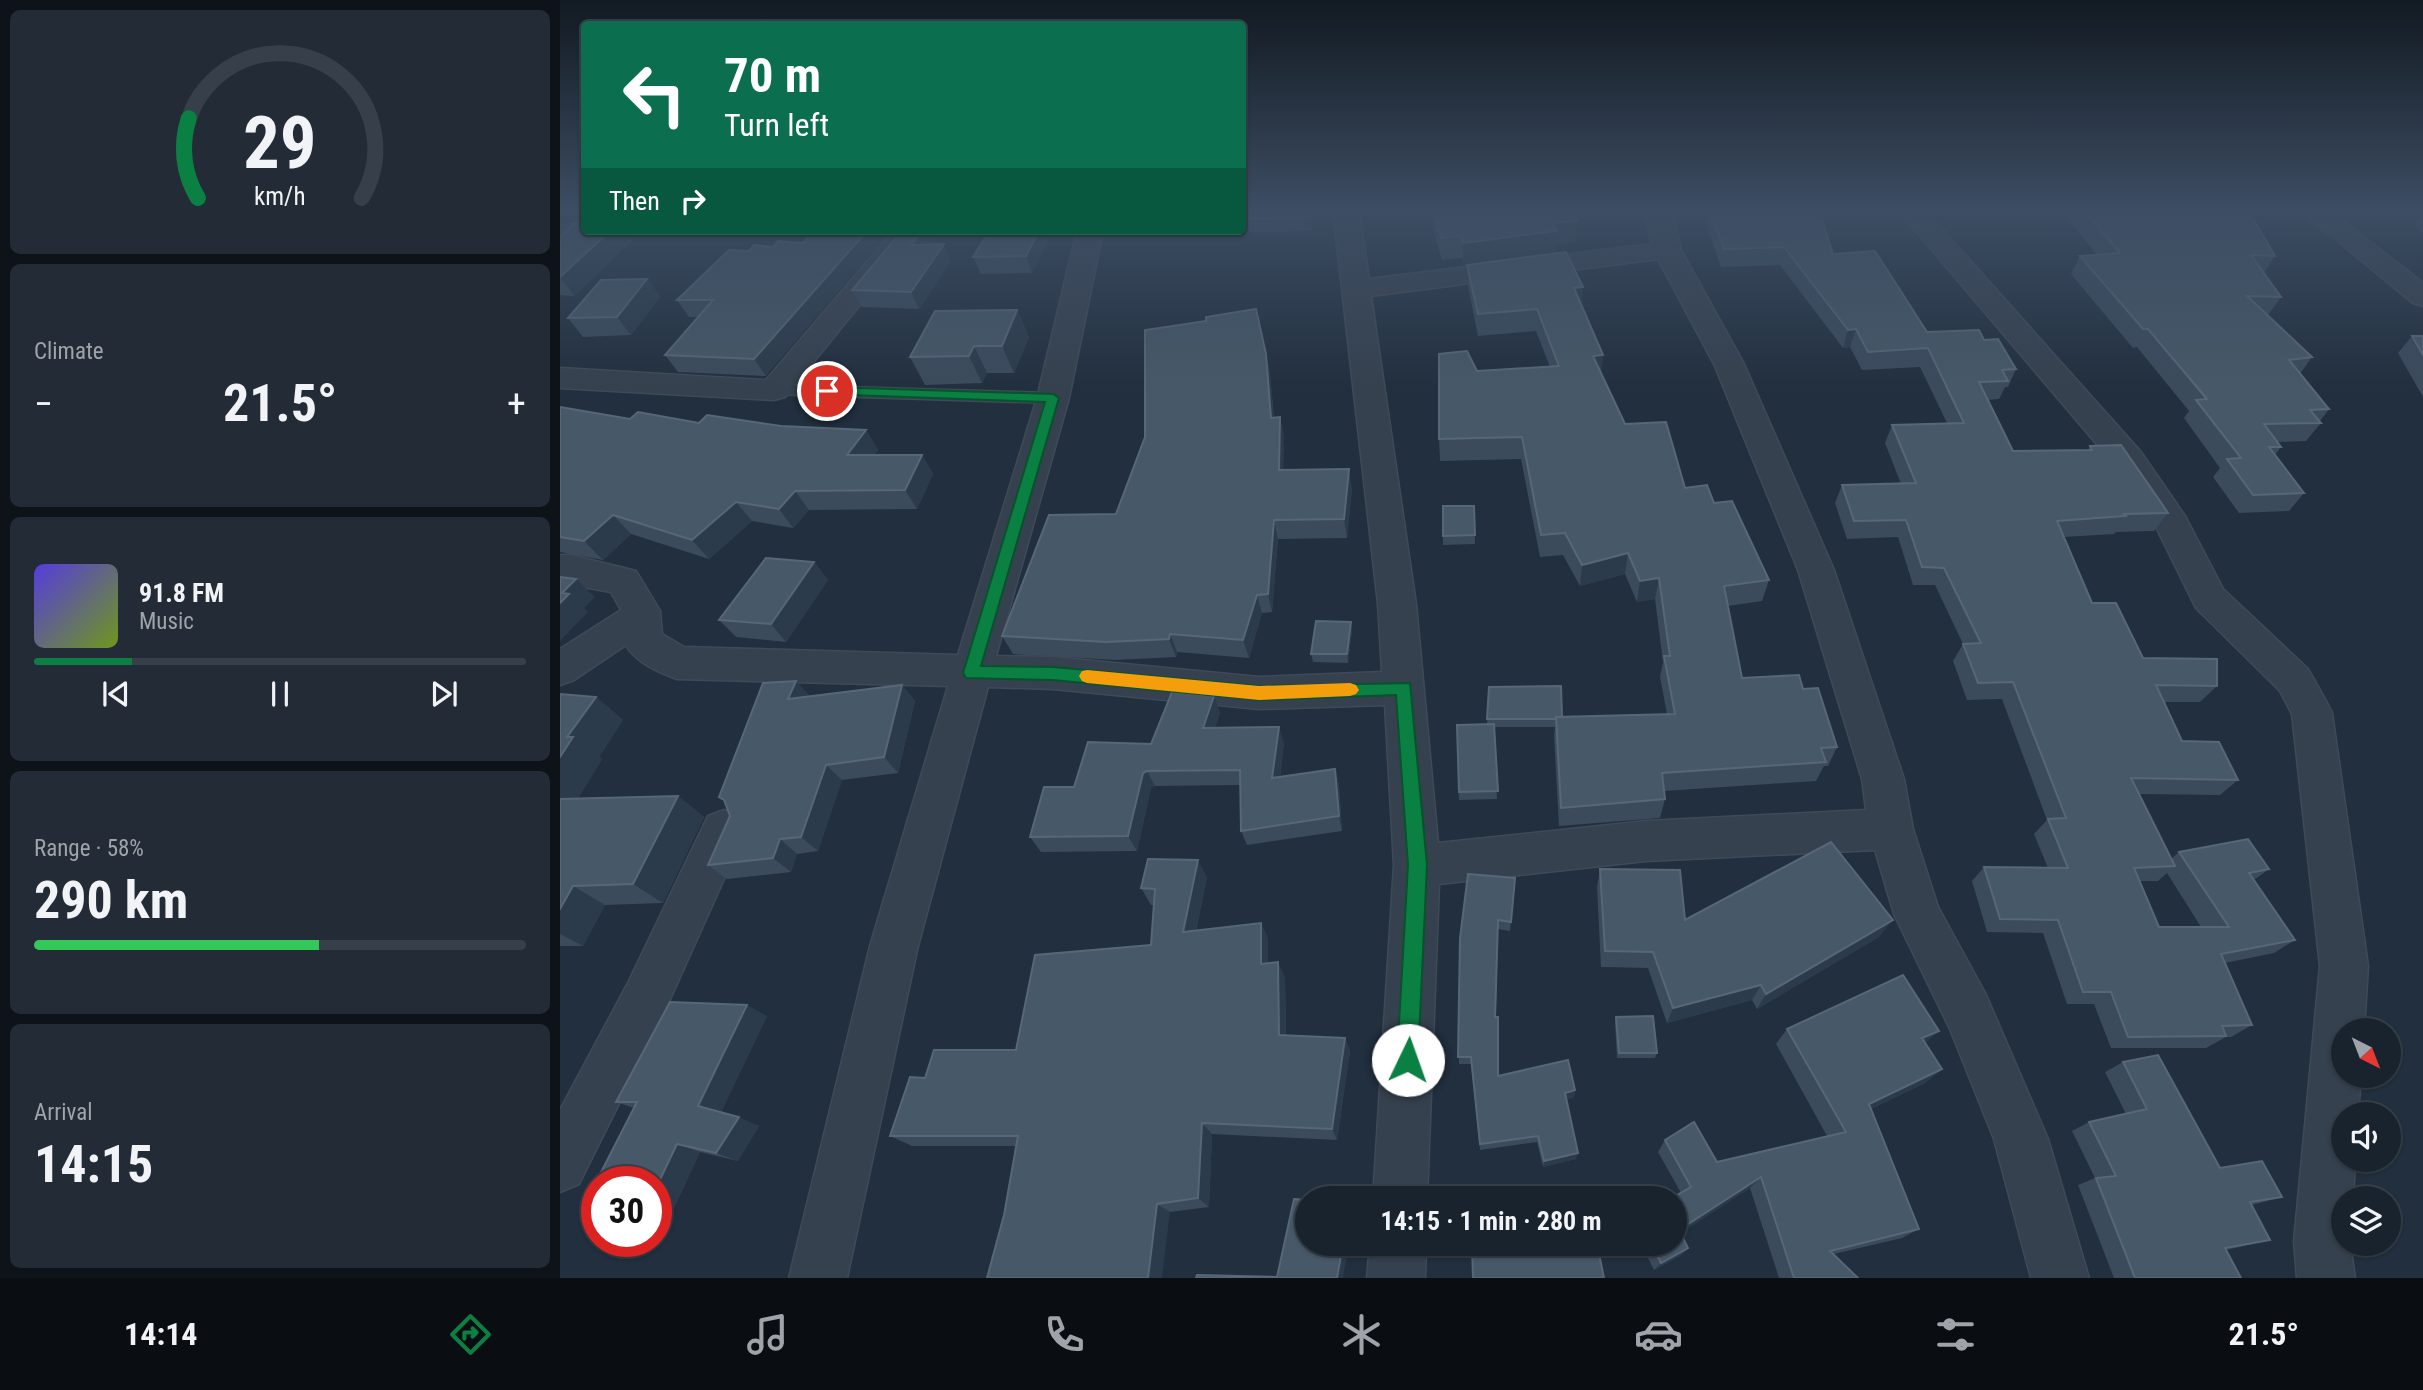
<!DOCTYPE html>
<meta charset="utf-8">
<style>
body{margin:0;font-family:"Roboto Condensed",sans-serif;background:#222b36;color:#f1f3f6;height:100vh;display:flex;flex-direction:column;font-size:26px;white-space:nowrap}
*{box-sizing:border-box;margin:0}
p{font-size:23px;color:#9fa4aa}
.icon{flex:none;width:38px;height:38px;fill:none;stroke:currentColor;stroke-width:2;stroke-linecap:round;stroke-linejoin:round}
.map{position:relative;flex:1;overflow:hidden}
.sheet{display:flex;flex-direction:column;gap:10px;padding:10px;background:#0e1319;width:560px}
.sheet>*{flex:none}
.hud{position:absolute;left:21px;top:21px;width:665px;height:214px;border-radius:7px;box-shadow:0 2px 5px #0004,0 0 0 2px #37404a;background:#0b6e4f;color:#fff;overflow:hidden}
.needle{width:46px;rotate:138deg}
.fabs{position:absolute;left:1771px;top:1018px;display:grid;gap:14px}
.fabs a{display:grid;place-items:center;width:70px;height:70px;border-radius:50%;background:#19232e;box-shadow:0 2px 5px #0004,0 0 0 2px #37404a;font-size:35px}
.speed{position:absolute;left:21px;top:1166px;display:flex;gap:14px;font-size:35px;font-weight:700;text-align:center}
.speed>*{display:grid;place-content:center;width:91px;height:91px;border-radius:50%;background:#19232e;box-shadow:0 2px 5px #0004,0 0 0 2px #37404a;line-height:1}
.speed .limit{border:10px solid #d22;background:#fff;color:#111}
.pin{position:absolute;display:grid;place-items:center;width:60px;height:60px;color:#fff;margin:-30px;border:4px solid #fff;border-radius:50%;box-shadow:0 2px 7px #0007}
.me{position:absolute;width:77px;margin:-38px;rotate:3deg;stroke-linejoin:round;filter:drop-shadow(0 0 5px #0008)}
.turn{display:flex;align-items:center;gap:24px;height:147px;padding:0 28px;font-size:32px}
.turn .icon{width:91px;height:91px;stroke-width:2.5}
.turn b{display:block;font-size:49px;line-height:60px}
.then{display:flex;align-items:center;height:66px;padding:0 28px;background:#0003;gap:14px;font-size:26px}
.big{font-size:52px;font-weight:700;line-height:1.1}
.sheet .tile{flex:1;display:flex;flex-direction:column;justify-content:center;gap:10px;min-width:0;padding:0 24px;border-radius:10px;background:#222b36}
.sheet .dial{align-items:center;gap:0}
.dial svg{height:182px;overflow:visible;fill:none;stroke:#37404a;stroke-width:7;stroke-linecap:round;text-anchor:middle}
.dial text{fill:#f1f3f6;stroke:none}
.song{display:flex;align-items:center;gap:21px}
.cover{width:84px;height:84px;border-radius:10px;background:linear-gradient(135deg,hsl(250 70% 55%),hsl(80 70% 35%))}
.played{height:7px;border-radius:4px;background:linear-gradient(90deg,#0b8043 20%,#37404a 20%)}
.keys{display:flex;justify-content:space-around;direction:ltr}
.heat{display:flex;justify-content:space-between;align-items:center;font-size:38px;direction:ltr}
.charge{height:10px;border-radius:5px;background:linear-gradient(90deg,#34c759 58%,#37404a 0)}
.trip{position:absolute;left:735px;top:1186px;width:392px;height:70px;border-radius:35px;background:#19232e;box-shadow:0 2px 5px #0004,0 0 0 2px #37404a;font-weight:700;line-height:70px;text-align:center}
.dock{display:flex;height:112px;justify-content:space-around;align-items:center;background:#0a0e12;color:#9fa4aa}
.dock .icon{width:49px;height:49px}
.dock .active{color:#0b8043}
.dock b{font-size:32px;color:#f1f3f6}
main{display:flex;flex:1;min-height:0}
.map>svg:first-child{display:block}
</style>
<main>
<section class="sheet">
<div class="tile dial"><svg viewBox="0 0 100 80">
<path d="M14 69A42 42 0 1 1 86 69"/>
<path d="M14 69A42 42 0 0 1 10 34" stroke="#0b8043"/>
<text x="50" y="56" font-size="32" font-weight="700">29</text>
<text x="50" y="72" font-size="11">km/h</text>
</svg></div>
<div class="tile"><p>Climate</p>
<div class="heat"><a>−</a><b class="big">21.5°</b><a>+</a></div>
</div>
<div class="tile">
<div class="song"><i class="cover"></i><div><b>91.8 FM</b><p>Music</p></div></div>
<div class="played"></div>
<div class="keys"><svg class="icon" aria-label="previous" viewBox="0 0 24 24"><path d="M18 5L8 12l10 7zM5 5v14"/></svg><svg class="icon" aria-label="pause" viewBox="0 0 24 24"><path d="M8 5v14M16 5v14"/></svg><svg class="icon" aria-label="next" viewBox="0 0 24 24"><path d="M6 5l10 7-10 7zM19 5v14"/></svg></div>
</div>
<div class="tile"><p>Range · 58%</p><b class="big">290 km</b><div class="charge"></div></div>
<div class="tile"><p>Arrival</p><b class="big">14:15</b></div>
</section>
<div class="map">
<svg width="1863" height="1278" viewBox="0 0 1863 1278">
<rect width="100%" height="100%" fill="#212f3e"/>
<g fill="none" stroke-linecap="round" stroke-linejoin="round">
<g stroke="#3e4a57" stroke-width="3">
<path id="lane" d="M214 385 493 393 501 398 493 403 208 394 206 390 208 386Z"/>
</g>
<g stroke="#3e4a57" stroke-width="3">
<g id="street">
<path d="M773 210H799L809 279 1092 244 1085 210H1111L1121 250 1184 364 1274 570 1344 779 1353 829 1378 907 1426 995 1488 1139 1529 1278H1471L1434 1139 1390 1029 1334 914 1315 850 1086 861 879 884 867 1199H813L834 865 825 705 699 709 493 689 428 687 358 946 287 1278H229L310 946 388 686 117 679C100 673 75 662 66 645L14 680 0 685V649L61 610 51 592 0 583V555H11L76 571 100 611 102 634 124 647 398 655 477 398 517 231H543L509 398 436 656 493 657 699 677 822 672 818 604ZM1098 259 1154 364 1238 570 1302 779 1306 810 1086 821 878 843 856 604 811 296Z"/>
<path d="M1338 210H1365L1581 452 1625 516 1663 589 1748 669 1766 701 1772 713 1808 966 1804 1031H1783V1076H1801L1798 1115H1783V1160H1795L1793 1199H1783V1244H1790L1795 1278H1737L1734 1242 1760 966 1732 714 1720 691 1636 608 1597 529 1557 468Z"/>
<path d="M1740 210H1769L1863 283V306L1853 303Z"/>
<path d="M24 224V231H50L46 237 0 241V225Z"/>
<path d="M333 231H360L225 397 214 400 0 388V368L206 380Z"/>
<path d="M164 810 180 816 186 830 103 1015 19 1184 0 1192V1110L69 981 148 816Z"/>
<path d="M810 1244H866L865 1278H807Z"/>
</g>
</g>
<use href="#lane" fill="#35414e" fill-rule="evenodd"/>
<use href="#street" fill="#35414e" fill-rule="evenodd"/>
</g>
<g fill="#3b4b5c" fill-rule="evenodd">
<path d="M682 210H757L752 231 645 234 644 231H682Z"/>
<path d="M1114 210H1259L1273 254 1367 332 1424 340 1456 369 1448 387H1445L1439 399 1427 400 1453 451 1528 450 1530 446 1608 513 1594 531 1556 532 1554 534 1504 537 1532 603 1583 658 1657 686 1640 702H1604L1622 741 1678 780 1660 795 1579 794 1611 859 1619 852 1709 869 1694 880 1735 940 1714 953 1665 963 1692 1025 1671 1037H1666L1646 1048H1551L1534 1004H1507L1483 933 1427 932 1412 881 1424 867 1488 868 1474 834 1487 820 1442 699 1407 700 1393 661 1403 644 1375 585H1353L1338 537 1287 539 1275 503 1282 485 1341 484 1325 443 1332 425 1387 423 1360 367 1302 370 1290 347 1283 348 1220 265 1161 267 1141 210ZM1607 873 1641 927H1599L1580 881H1598Z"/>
<path d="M1501 210H1688L1715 256 1704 273 1721 297 1708 315 1752 357 1740 374 1769 409 1760 421 1761 423 1746 441 1718 442 1721 447 1715 455 1744 493 1729 511 1679 513 1653 477 1660 468 1624 418 1629 411 1577 347 1573 348 1511 274 1520 256 1537 255Z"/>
<path d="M873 211 1015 242 996 245 995 253 903 265 902 258 882 260 874 233Z"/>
<path d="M1863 213V234L1855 223Z"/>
<path d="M24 231H82L14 296 0 295V236Z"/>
<path d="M342 231H382L372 245 391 261 359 309 302 307 292 290Z"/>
<path d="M429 231H493L472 273 421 274 413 257Z"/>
<path d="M243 243 206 376 118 372 105 355 139 317H129L117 300 189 251Z"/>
<path d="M907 265 1021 306 1043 355 1041 373 1065 424 1125 488 1154 503 1209 580 1202 601 1168 606 1182 678 1243 689 1277 747 1268 766H1264L1256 781 1104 791 1105 799 1100 818 999 826 994 736 995 727H934L937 799 899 800 897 725 927 724 929 687 1002 717 1107 714 1100 677 1103 662 1095 599 1077 602 1065 574 1020 586 1003 555 980 557 961 459 880 461 879 439 917 371 990 367 976 331 918 336 908 286Z"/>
<path d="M87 279 100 297 71 335 23 337 8 318Z"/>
<path d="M696 309 710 373 714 418 720 417 724 436 723 470 792 488 787 538 718 539 712 612 702 613 689 658 617 652 616 657 555 660 453 654 442 636 556 514 646 321Z"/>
<path d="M457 310 469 337 454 373H427L422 383 365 385 350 357Z"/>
<path d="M1852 336H1863V397L1838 353Z"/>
<path d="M0 407 70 419 139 423 306 430 318 450 314 455H362L373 474 357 509 249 510 233 528 192 521 149 559 71 534 43 560 0 552Z"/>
<path d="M914 506 915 544 883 545V536Z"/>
<path d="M254 562 268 580 226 642 176 637 159 620Z"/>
<path d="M792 630 788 663 753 662 751 654Z"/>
<path d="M342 685 355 701 338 773 282 780 258 851 237 854 231 872 167 879 148 865 170 816 165 802 159 797 250 696Z"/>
<path d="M0 694 36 697 63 720 39 757 42 759 18 798 118 796 144 817 103 903 45 905 23 946H0Z"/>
<path d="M660 712 655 728 724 743 720 777 775 769 779 784 782 831 687 845 681 831 680 785 595 786 591 788 577 851 481 852 470 837 591 744Z"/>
<path d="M1040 869 1125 920 1319 937 1197 1009 1192 1000 1107 1023 1088 968 1041 967 1037 887Z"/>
<path d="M647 877 636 931 701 923 708 939V963L725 977 726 1035 785 1038 790 1051 777 1140 652 1134 649 1207 610 1212 456 1146H352L330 1136 365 1078 456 1050 591 945 594 905H591L581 888Z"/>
<path d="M955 878 950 931 938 929 936 1017 938 1076 1015 1090 1014 1097 1007 1099 1016 1159 983 1167 977 1142 920 1150 911 1064H899L900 938Z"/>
<path d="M207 1016 161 1112 199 1126 178 1161 140 1152 113 1210H96V1181L74 1108 56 1102Z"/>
<path d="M1056 1017 1097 1053 1095 1058H1057L1055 1023Z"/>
<path d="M1227 1029 1365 1043 1382 1069 1365 1083 1311 1109 1359 1229 1342 1238 1274 1254 1298 1278H1219L1190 1188 1120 1233 1128 1248 1120 1256 1094 1270 1081 1244H1115L1121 1193 1098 1152 1105 1140 1157 1162 1267 1136 1216 1044Z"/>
<path d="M1563 1062 1660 1168 1722 1197 1692 1205 1710 1240 1666 1250 1681 1278H1554L1518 1185 1535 1178 1512 1131 1529 1122 1566 1114 1545 1072Z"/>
<path d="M1037 1244 912 1253 894 1251 893 1246Z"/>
</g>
<g fill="#2b3b4b">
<path d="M752 210H757L752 231 750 218Z"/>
<path d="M1017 221 1015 242 996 245 995 253 903 265V243L993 223Z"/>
<path d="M50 231H82L14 296 0 277Z"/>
<path d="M307 231H330L206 376 194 359Z"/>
<path d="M362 231H382L359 262 351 245Z"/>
<path d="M479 231H493L472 273 466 256Z"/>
<path d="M384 244 391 261 359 309 351 292Z"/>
<path d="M87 279 100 297 71 335 57 317Z"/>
<path d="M1023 287 1021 309 1014 288Z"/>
<path d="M457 310 469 337 454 373 442 346Z"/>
<path d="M1296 329 1290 347 1283 348 1288 330Z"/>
<path d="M414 346 427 373 422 383 409 356Z"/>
<path d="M706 354 710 373 715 437 711 418Z"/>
<path d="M1043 355 1041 377 1033 356Z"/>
<path d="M720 417 724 436 723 489 719 470Z"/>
<path d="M306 430 318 450 300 475 287 455Z"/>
<path d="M362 455 373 474 357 509 345 490Z"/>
<path d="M789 469 792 488 787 538 784 519Z"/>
<path d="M235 491 249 510 233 528 219 509Z"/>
<path d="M176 502 192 521 149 559 132 540Z"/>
<path d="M53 515 71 534 43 560 24 541Z"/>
<path d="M714 520 718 539 712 612 708 594Z"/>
<path d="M1068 553 1065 574 1020 586 1022 565Z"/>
<path d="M254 562 268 580 226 642 211 624Z"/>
<path d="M1099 578 1095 599 1077 602 1080 581Z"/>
<path d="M16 579 35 597 24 608 28 612 0 641V603L2 593Z"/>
<path d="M697 595 702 613 689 658 683 640Z"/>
<path d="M791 622 792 630 788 663 787 654Z"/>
<path d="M610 634 617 652 616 657 609 639Z"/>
<path d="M236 681 251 697 228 699Z"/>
<path d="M342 685 355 701 338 773 324 757Z"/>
<path d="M654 696 660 712 650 744 643 728Z"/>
<path d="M36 697 63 720 39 757 42 759 4 820 0 818V757L7 737Z"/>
<path d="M719 727 724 743 718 793 712 778Z"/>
<path d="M266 765 282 780 258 851 241 837Z"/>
<path d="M775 769 779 784 782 831 779 816Z"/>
<path d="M587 771 595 786 591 788 577 851 568 836 583 773Z"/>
<path d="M118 796 144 817 103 903 73 884Z"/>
<path d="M220 839 237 854 231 872 213 858Z"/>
<path d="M638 860 647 877 632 948 623 932Z"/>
<path d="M13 886 45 905 23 946 0 934V909Z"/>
<path d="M1333 920 1319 937 1197 1009 1206 994Z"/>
<path d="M701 923 708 939V979L701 964Z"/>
<path d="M718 962 725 977 726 1048 719 1035Z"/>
<path d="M1201 985 1192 1000 1107 1023 1113 1008Z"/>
<path d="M187 1005 207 1016 160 1115 138 1106Z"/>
<path d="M1379 1031 1362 1046V1038Z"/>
<path d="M785 1038 790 1051 777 1140 772 1129Z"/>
<path d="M1382 1069 1365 1083 1294 1117 1309 1104Z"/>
<path d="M1015 1090 1014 1097 1004 1100 1005 1093Z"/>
<path d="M179 1117 199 1126 178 1161 156 1153Z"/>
<path d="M642 1123 652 1134 649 1207 638 1198Z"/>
<path d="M117 1144 140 1152 113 1210 96 1206V1188Z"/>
<path d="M1018 1153 1016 1159 983 1167 984 1161Z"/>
<path d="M1201 1177 1190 1188 1115 1237 1119 1230Z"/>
<path d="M597 1204 610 1212 602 1278H588Z"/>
<path d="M783 1244H789L783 1278H777Z"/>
<path d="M1128 1248 1120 1256 1094 1270 1101 1263Z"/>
</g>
<g fill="#475868" stroke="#586777" stroke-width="2">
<path d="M682 210H752L750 218 682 219Z"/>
<path d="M890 210H1011L1017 221 993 223 997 231 903 243 901 236 881 238 873 211Z"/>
<path d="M1150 210H1259L1273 254 1315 251 1367 332 1419 330 1424 340 1438 339 1456 369 1442 370 1448 381 1419 382 1453 451 1532 450 1530 446 1561 445 1600 501 1608 513 1564 514 1566 516 1497 521 1532 603H1556L1583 658 1657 659V686L1596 685 1622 741 1659 742 1678 780 1571 778 1615 866 1574 868 1599 927H1669L1619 852 1688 839 1709 869 1689 873 1735 940 1661 954 1692 1025 1662 1026 1666 1036 1568 1037 1551 992H1523L1498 920 1440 919 1424 867 1508 868 1488 819 1506 818 1453 682 1418 683 1403 644 1421 643 1384 568 1362 567 1346 520 1294 521 1282 485 1356 483 1332 425 1404 423 1368 348 1308 352 1296 329 1288 330 1224 247 1164 249Z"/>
<path d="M1524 210H1688L1715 256 1691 255 1721 297 1687 296 1752 357 1729 360 1769 409 1750 410 1761 423 1704 424 1721 447H1709L1744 493 1693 495 1667 459 1681 458 1636 400 1647 399 1588 329H1583L1520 256 1560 253Z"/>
<path d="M24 222V231H50L0 277V236L15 223Z"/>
<path d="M253 231H307L194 359 105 355 153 300H117L169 250 189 251 194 245 213 247 218 241 243 243Z"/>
<path d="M342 231H362L351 245 384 244 351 292 292 290Z"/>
<path d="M429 231H479L466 256 413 257Z"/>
<path d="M1006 252 1023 287 1014 288 1043 355 1033 356 1065 424 1106 422 1125 488 1147 485 1154 503 1172 501 1209 580 1164 586 1182 678 1239 675 1243 689 1258 688 1277 747 1261 748 1266 762 1102 773 1105 799 1001 808 996 717 1115 714 1104 656H1110L1099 578 1080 581 1068 553 1022 565 1005 533 981 535 962 437 879 439V354L907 351 917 371 999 366 977 309 918 314 907 265Z"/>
<path d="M87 279 57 317 8 318 41 280Z"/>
<path d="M696 309 706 354 711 418 720 417 719 470 789 469 784 519 714 520 708 594 697 595 683 640 610 634 609 639 546 642 442 636 489 515 556 514 585 437V330L646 321V317Z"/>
<path d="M457 310 442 346H414L409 356 350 357 375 311Z"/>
<path d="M1852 336H1863V355Z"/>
<path d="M0 407 70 419 78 412 139 423 147 415 221 426 306 430 287 455H362L345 490 235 491 219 509 176 502 132 540 53 515 24 541 0 537Z"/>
<path d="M883 506H914L915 535 883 536Z"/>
<path d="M206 558 254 562 211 624 159 620Z"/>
<path d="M0 577 16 579 2 593 9 594 0 603Z"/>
<path d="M756 621 791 622 787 654H751Z"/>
<path d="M236 681 228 699 342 685 324 757 266 765 241 837 220 839 213 858 148 865 170 816 164 800 159 797 203 683Z"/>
<path d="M1001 686 1002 717H996V719H927L929 687Z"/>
<path d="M612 692 654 696 643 728 719 727 712 778 775 769 779 816 681 831 680 770 587 771 583 773 568 836 470 837 484 787H514L528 742 591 744Z"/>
<path d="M0 694 36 697 7 737H13L0 757Z"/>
<path d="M934 724 938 791 899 792 897 725Z"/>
<path d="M118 796 73 884 13 886 0 909V799Z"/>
<path d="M1271 842 1333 920 1206 994 1201 985 1113 1008 1093 952 1045 951 1040 869 1120 870 1125 920Z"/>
<path d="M588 859 638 860 623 932 701 923V964L718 962 719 1035 785 1038 772 1129 642 1123 638 1198 597 1204 588 1278H427L444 1215 458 1136H330L350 1077 365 1078 374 1050H456L475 955 591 945 595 889 581 888Z"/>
<path d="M908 874 955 878 951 922 938 920 935 1017H938V1076L1008 1060 1015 1090 1005 1093 1018 1153 984 1161 978 1136 920 1144 911 1057H898L900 938Z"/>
<path d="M1343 975 1379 1031 1362 1038 1382 1069 1309 1104 1359 1229 1270 1251 1298 1278H1234L1201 1177 1119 1230 1128 1248 1101 1263 1092 1244H1115V1199H1110L1131 1187 1105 1140 1134 1122 1157 1162 1286 1132 1227 1029Z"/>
<path d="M110 1002 187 1005 138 1106 179 1117 156 1153 117 1144 96 1188V1181L36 1182 77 1102H56Z"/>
<path d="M1093 1016 1097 1053H1059L1056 1017Z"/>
<path d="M1598 1055 1660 1168 1702 1161 1722 1197 1690 1202 1710 1240 1665 1248 1681 1278H1575L1536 1178 1556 1176 1529 1122 1587 1109 1563 1062Z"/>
<path d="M734 1199 747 1200V1244H783L777 1278H636L637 1275 717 1277Z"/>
<path d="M893 1244H1037L1044 1278H913L912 1247 893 1246Z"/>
</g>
<linearGradient id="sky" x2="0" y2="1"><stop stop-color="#121a22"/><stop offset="0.54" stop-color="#3d4d63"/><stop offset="1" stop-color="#3d4d63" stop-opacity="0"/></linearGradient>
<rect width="1863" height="389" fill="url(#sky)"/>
<path fill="#0b8043" stroke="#07532c" stroke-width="2" d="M267 387 493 394 499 398 421 666 493 667 699 686 850 683 867 865 858 1060 855 1067 848 1070 840 1067 837 1060 848 865 836 695 699 700 493 680 406 678 403 673 485 402 262 394 260 391Z"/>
<path fill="#f59e0b" d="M527 670 699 686 790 683 796 685 799 690 796 694 790 696 699 700 527 683 522 681 519 676 522 671Z"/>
</svg>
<div class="fabs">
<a><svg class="needle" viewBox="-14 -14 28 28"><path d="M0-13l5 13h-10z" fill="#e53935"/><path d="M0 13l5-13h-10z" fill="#9fa4aa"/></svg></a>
<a><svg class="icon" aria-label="sound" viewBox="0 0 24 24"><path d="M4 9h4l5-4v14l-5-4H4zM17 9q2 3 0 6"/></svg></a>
<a><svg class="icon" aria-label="layers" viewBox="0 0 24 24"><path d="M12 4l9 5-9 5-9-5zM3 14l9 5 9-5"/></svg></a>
</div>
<div class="speed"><div class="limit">30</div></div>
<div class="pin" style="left:267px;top:391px;background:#d93025"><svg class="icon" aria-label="arrive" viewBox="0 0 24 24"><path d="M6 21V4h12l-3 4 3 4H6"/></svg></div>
<svg class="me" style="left:848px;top:1060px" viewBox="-20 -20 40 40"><circle r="19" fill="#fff"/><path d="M0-13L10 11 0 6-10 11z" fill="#0b8043"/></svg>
<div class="trip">14:15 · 1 min · 280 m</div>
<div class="hud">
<div class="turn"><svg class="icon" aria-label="left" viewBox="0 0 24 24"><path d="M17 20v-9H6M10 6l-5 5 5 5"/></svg><div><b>70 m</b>Turn left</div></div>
<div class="then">Then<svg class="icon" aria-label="right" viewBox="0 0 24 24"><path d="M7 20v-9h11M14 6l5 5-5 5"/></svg></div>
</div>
</div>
</main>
<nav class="dock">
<b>14:14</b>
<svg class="icon active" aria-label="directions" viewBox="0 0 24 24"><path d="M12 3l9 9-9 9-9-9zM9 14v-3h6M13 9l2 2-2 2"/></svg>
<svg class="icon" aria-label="music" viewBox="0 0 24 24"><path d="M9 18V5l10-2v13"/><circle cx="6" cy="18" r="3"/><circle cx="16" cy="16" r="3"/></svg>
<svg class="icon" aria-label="phone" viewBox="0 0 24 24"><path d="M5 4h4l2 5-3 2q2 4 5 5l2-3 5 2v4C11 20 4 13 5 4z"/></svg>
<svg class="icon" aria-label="climate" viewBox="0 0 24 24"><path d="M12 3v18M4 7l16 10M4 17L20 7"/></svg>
<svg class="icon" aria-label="car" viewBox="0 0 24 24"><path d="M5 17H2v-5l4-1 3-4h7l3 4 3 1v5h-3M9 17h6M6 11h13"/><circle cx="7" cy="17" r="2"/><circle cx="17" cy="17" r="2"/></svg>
<svg class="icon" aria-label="filters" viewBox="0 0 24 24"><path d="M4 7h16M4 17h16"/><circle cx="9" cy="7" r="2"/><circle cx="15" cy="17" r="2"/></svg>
<b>21.5°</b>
</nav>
